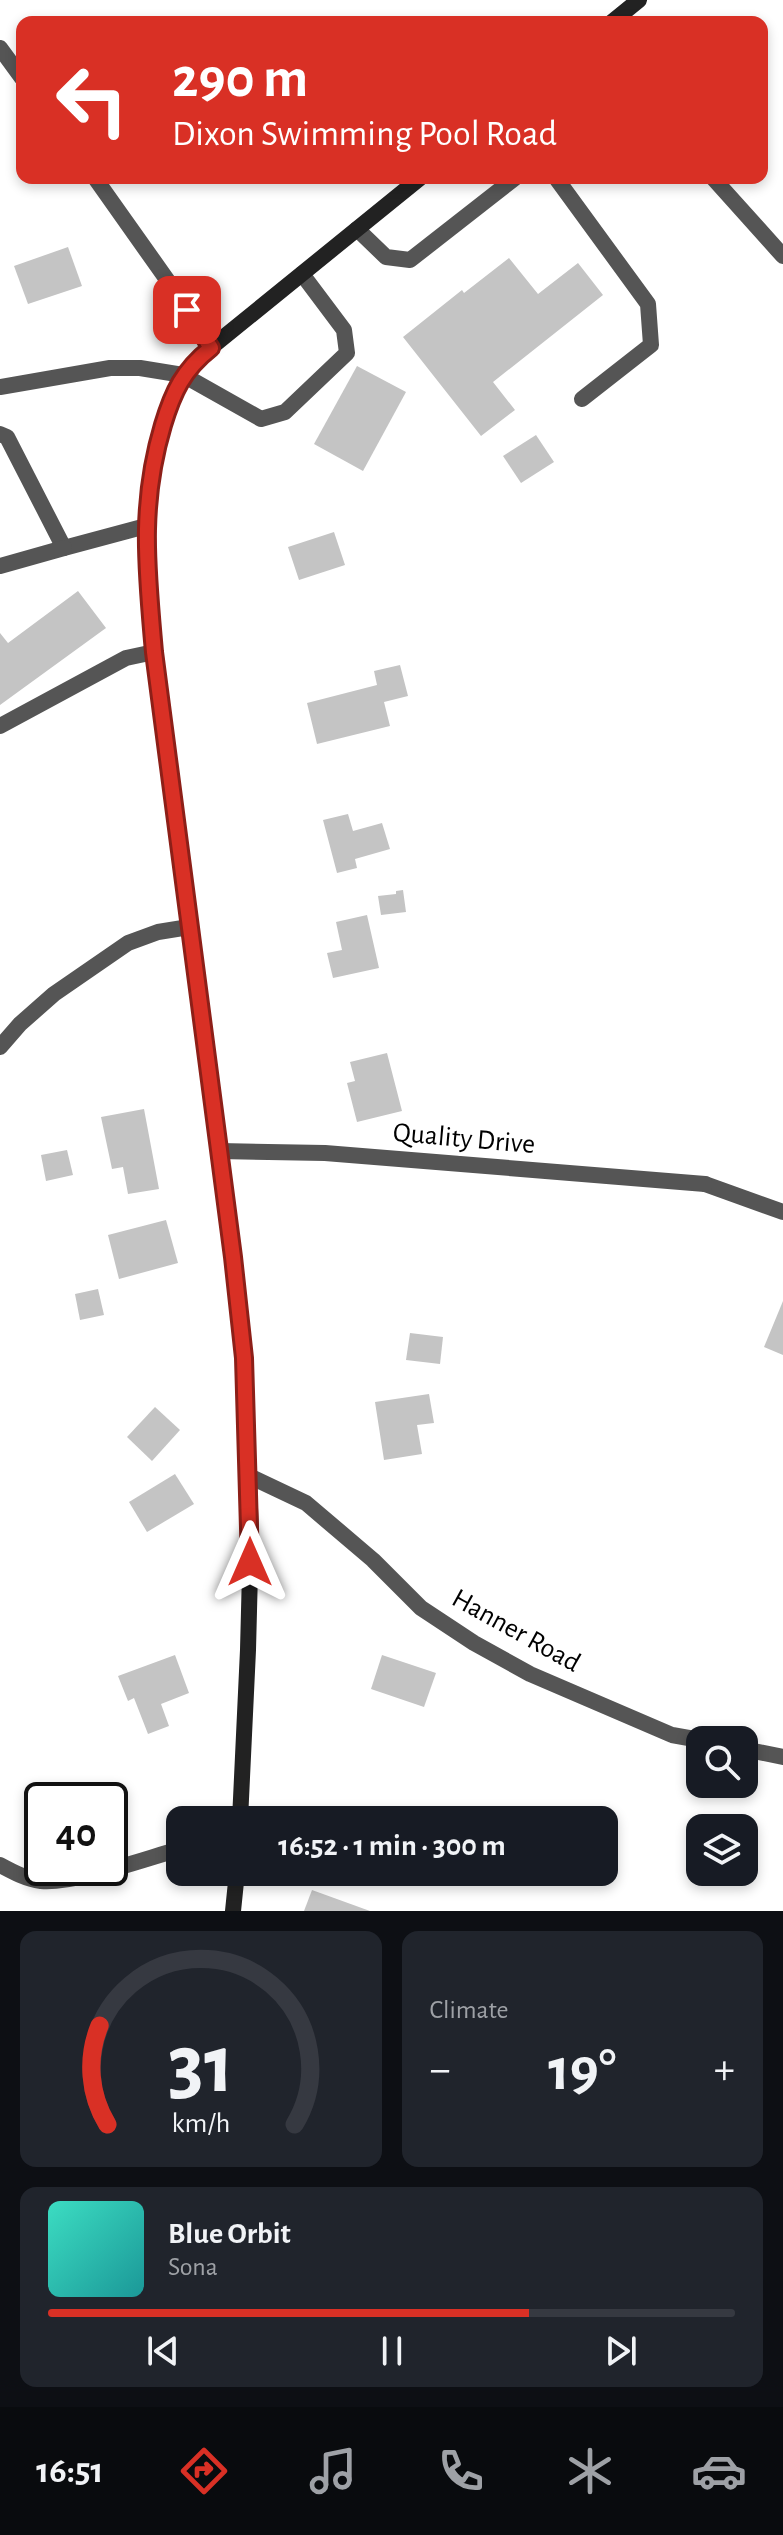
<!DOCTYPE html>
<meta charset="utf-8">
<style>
body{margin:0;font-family:"Alegreya Sans",sans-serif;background:#20242c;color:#f1f3f6;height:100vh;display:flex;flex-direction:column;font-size:30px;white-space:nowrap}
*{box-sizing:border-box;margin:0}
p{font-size:26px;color:#9ea1a6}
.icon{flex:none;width:44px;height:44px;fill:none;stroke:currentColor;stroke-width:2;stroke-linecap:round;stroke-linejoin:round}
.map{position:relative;height:1911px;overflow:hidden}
.drawer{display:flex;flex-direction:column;gap:20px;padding:20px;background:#0d0f14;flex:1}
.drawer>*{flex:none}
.hud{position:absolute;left:16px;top:16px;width:752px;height:168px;border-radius:16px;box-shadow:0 4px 12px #0003;background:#d93025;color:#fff;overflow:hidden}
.controls{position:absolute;left:686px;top:1726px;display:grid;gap:16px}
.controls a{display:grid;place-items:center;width:72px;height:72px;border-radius:16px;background:#171b24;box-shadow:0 4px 12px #0003;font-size:40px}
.speed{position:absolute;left:24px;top:1782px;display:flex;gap:16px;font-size:40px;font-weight:700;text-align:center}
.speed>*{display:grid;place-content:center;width:104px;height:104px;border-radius:50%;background:#171b24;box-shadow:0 4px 12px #0003;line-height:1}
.speed .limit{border:4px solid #111;border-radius:12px;background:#fff;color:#111}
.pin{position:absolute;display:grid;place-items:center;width:68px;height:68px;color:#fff;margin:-34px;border-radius:16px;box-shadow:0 4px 12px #0006}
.me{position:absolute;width:88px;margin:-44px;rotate:0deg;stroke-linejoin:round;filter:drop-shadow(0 0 6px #0008)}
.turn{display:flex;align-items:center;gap:28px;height:168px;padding:0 24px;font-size:36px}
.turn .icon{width:104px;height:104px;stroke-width:2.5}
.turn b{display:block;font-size:56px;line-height:68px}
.big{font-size:60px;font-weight:700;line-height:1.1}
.drawer .tile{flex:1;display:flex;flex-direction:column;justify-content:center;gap:12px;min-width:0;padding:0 28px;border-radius:16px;background:#20242c}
.drawer .dial{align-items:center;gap:0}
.dial svg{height:208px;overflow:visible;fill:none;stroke:#363941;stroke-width:7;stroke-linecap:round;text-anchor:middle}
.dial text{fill:#f1f3f6;stroke:none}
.song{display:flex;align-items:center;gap:24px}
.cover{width:96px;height:96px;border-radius:12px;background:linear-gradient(135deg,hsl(170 70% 55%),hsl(180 70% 35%))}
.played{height:8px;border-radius:4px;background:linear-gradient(90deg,#d93025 70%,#363941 70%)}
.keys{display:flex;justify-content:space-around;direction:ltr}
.heat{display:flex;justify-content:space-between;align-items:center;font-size:44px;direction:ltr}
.drawer .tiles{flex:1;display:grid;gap:20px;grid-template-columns:1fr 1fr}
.tile:last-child{grid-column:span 2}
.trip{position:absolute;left:166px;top:1806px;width:452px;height:80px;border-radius:16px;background:#171b24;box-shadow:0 4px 12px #0003;font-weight:700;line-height:80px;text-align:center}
.tab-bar{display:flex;height:128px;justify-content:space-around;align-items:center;background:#090b0e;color:#9ea1a6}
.tab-bar .icon{width:56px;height:56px}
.tab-bar .current{color:#d93025}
.tab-bar b{font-size:36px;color:#f1f3f6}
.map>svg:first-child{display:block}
</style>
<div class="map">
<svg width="783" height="1911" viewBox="0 0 783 1911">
<rect width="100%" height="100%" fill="#fff"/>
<g fill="#c4c4c4">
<path d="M68 247 82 286 28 304 14 266Z"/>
<path d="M509 258 538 294 578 263 603 295 493 382 515 410 481 436 403 337 462 290 464 293Z"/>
<path d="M357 366 406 392 363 471 314 444Z"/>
<path d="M536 435 554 462 521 483 503 456Z"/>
<path d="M334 532 345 565 299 580 288 547Z"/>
<path d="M78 591 106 628 0 705V633L8 643Z"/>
<path d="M400 665 408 696 384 702 390 726 317 744 307 703 377 685 374 671Z"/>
<path d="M348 814 353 831 382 823 390 849 355 859 357 868 337 873 323 820Z"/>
<path d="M403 890 406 912 381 915 378 896 396 894V891Z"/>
<path d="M367 915 379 968 333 978 327 953 342 950 336 922Z"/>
<path d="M387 1053 402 1111 357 1122 347 1083 355 1081 350 1062Z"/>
<path d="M144 1109 159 1189 128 1194 123 1167 112 1169 101 1117Z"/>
<path d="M67 1150 73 1175 46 1181 41 1155Z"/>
<path d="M166 1220 178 1263 119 1279 108 1235Z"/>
<path d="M98 1289 104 1315 80 1320 75 1294Z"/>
<path d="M783 1301V1355L764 1347Z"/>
<path d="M410 1333 443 1337 440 1364 406 1360Z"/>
<path d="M429 1394 434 1423 417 1425 422 1454 384 1460 375 1402Z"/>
<path d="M155 1407 180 1430 152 1461 127 1437Z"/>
<path d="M175 1474 194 1504 147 1532 129 1502Z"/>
<path d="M175 1655 189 1693 161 1704 169 1726 148 1734 134 1698 128 1701 118 1676Z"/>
<path d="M382 1655 436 1673 424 1707 371 1689Z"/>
<path d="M312 1890 370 1911H304Z"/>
</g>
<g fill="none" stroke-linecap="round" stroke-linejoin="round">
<g stroke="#555" stroke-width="16">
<path d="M556 178 648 304 651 345 582 399"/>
<path d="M713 178 783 256"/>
<path d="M357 229 386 257 410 260 515 178"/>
<path d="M183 375 261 419 285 412 347 353 344 330 302 274"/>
<path d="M0 434 7 437 64 548 146 526"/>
<path d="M0 566 64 548"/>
<path d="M705 1184 783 1212"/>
</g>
<g stroke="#555" stroke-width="16">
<path d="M0 48 22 78"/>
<path d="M95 178 175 291 211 348"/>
<path d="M0 387 110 368H140L183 375"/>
<path d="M0 726 126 658 154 652"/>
<path d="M0 1047 20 1024 54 994 128 943 158 932 189 927"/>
<path d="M219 1151 325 1153 705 1184"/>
<path d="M249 1476 306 1503 373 1560 421 1608 474 1643 530 1674 672 1735 700 1740"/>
<path d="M744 1749 783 1757"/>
<path d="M0 1865C13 1872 26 1879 41 1881 75 1884 144 1859 180 1849"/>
</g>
<g stroke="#222" stroke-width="16">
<path d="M612 22 639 0"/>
<path d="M240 1820 248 1650 251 1533 244 1358 230 1231 154 652C147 574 139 505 162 428 171 401 180 379 198 358L420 178"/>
<path d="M233 1911 237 1872"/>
</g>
</g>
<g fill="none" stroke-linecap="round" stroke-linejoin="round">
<g stroke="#8d1f18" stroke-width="20">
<path id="route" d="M187 310 211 348C183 370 173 392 163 425 139 505 147 571 154 652L233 1257 244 1358 250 1562"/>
</g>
<use href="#route" stroke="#d93025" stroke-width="14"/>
</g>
<g text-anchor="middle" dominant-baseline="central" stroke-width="7" stroke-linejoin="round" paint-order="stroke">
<g font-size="28" fill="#000" stroke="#fff">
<text transform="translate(464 1139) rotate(5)">Quality Drive</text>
<text transform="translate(516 1631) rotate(29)">Hanner Road</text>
</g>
</g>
</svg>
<div class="controls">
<a><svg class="icon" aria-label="search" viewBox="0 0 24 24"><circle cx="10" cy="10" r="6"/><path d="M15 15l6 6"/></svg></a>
<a><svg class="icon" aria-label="layers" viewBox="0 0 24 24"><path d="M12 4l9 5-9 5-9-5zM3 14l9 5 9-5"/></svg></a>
</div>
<div class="speed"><div class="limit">40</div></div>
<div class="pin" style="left:187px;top:310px;background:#d93025"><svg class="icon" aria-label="arrive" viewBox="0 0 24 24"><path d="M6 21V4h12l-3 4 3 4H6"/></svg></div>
<svg class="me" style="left:250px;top:1562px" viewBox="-20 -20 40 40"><path d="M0-17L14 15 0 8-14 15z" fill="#d93025" stroke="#fff" stroke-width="4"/></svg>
<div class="trip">16:52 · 1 min · 300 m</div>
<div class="hud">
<div class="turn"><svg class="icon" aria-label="left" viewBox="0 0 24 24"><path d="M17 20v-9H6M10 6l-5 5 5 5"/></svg><div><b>290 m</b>Dixon Swimming Pool Road</div></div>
</div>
</div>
<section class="drawer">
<div class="tiles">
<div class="tile dial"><svg viewBox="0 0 100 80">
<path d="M14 69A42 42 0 1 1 86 69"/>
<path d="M14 69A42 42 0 0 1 11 31" stroke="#d93025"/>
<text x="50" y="56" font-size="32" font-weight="700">31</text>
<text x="50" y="72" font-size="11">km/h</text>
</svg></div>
<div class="tile"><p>Climate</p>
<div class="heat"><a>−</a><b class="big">19°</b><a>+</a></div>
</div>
<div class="tile">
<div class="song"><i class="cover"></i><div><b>Blue Orbit</b><p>Sona</p></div></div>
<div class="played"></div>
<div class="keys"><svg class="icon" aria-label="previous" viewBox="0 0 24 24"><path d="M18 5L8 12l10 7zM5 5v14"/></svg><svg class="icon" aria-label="pause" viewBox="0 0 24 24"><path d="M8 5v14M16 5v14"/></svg><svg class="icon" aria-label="next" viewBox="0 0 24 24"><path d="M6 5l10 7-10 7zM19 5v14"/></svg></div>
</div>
</div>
</section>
<nav class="tab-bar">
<b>16:51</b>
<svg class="icon current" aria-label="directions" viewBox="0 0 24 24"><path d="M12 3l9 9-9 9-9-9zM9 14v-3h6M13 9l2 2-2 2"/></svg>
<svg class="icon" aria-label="music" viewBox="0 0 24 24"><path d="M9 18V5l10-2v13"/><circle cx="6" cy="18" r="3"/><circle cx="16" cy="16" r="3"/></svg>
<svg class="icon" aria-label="phone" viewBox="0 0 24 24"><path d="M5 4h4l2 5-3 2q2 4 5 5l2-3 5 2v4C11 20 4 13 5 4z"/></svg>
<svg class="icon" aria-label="climate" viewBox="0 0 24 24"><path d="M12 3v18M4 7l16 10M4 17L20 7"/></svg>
<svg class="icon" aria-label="car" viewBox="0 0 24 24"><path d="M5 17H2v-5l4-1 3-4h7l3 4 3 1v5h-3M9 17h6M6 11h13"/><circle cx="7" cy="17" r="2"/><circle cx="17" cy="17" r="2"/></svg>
</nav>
